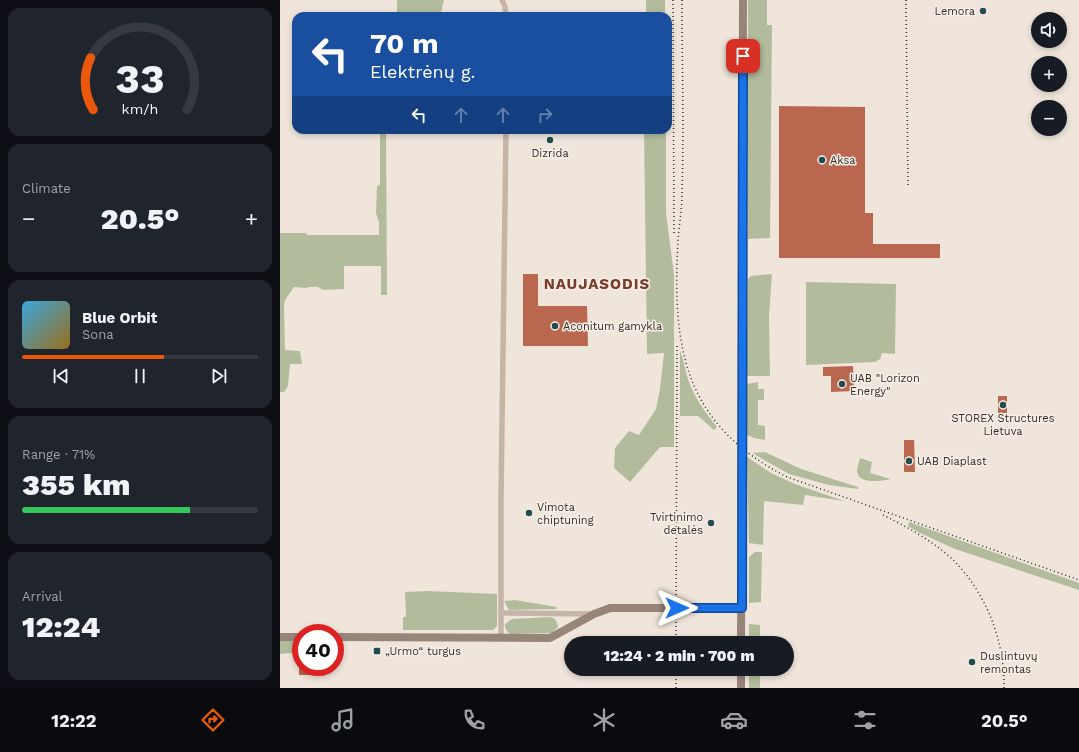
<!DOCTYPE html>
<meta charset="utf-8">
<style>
body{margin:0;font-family:"Work Sans",sans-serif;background:#20242c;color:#f1f3f6;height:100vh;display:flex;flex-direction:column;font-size:15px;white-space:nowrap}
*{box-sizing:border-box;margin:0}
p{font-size:13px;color:#9ea1a6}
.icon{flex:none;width:22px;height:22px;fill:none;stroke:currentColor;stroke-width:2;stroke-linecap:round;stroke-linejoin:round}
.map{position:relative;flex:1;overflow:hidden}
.details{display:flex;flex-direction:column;gap:8px;padding:8px;background:#0d0f14;width:280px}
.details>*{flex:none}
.guide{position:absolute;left:12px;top:12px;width:380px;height:122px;border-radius:12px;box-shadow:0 2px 6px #0003;background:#1a4fa0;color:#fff;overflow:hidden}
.fabs{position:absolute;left:751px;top:12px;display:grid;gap:8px}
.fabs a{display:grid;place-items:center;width:36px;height:36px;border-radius:50%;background:#171b24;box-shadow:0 2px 6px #0003;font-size:20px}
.speed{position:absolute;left:12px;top:624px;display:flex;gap:8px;font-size:20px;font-weight:700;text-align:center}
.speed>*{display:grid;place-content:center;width:52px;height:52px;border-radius:50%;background:#171b24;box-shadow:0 2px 6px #0003;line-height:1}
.speed .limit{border:6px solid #d22;background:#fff;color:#111}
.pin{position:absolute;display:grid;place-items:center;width:34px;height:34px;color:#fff;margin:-17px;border-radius:8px;box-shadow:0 2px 6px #0006}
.me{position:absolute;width:44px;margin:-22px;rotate:90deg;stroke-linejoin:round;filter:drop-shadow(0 0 3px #0008)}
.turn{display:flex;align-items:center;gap:14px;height:84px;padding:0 12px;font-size:18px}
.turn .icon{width:52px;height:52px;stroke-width:2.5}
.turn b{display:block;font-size:28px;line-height:34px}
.lanes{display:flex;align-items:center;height:38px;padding:0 12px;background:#0003;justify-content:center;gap:20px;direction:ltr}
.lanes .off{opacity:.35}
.big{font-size:30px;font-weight:800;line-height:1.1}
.details .widget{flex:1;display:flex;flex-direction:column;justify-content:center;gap:6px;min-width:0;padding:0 14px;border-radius:12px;background:#20242c}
.details .dial{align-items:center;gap:0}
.dial svg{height:104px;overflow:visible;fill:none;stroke:#363941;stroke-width:7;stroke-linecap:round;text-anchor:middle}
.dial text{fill:#f1f3f6;stroke:none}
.song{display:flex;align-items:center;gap:12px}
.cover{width:48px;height:48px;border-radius:6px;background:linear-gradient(135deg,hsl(200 70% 55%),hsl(40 70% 35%))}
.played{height:4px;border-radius:2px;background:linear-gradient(90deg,#ea580c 60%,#363941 60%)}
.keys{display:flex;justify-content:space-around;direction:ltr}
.heat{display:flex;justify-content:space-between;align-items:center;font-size:22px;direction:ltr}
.charge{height:6px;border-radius:3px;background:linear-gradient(90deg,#34c759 71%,#363941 0)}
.trip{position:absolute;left:284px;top:636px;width:230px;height:40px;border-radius:20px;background:#171b24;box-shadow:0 2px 6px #0003;font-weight:800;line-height:40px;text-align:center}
.menu{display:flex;height:64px;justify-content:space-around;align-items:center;background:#090b0e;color:#9ea1a6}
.menu .icon{width:28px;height:28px}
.menu .active{color:#ea580c}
.menu b{font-size:18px;color:#f1f3f6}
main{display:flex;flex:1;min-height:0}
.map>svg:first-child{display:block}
</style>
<main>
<section class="details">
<div class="widget dial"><svg viewBox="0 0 100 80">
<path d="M14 69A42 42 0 1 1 86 69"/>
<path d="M14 69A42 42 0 0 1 12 29" stroke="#ea580c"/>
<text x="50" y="56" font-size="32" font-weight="700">33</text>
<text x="50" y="72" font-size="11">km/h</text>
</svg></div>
<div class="widget"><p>Climate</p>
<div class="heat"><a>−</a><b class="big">20.5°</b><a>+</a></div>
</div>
<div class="widget">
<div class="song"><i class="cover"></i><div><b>Blue Orbit</b><p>Sona</p></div></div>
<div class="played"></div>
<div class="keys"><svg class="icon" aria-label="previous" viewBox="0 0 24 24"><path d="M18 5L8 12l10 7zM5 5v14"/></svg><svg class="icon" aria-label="pause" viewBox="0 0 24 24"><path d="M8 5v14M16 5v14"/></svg><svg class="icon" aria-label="next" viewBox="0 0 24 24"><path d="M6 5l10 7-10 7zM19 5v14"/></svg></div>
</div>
<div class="widget"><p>Range · 71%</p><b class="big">355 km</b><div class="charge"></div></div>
<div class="widget"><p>Arrival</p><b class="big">12:24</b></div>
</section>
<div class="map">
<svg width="799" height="688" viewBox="0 0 799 688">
<rect width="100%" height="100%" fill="#efe5db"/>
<g fill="#b2bc9d">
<path d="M117 0H164L160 16H117Z"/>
<rect x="366" y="0" width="19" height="16"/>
<path d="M468 0H487V25H492L490 238 468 239Z"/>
<path d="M102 130H106L107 295H101V266H64V289L43 290 38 287H28L26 288 14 287 5 300 4 307 5 350 20 351 22 364H10L8 386 4 392H0V233H26L27 235H99V223L96 213 97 186 100 185V134Z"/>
<path d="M364 130H386V213L394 275V447H380L350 482 334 468 335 448 349 431 359 435 376 409 380 389 384 353 367 354Z"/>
<path d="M492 274 489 316 490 376H467L468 279 471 276Z"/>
<path d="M526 282 616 284 615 354 602 353 600 359 595 362 526 365Z"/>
<path d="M400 351C404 360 405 370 408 379 414 397 425 412 437 427L434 430 418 416H400Z"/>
<path d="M478 382V389H484V400H478V425L485 426V440L474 438 467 435V384Z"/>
<path d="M485 452 521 469 578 487V489L549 485 509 474 472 453Z"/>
<path d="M467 457 491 473 515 484 564 501 525 495 523 505 484 501 483 545 469 543Z"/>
<path d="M580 458 592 462 590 473 611 479C602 481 578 485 577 471 577 467 579 462 580 458Z"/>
<path d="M629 522 799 583V590L675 549 640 533 628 526Z"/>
<path d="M475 552H482L481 602 469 603V557Z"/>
<path d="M147 591 217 594V626L213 630H123V617H126L125 592Z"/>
<path d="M235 600 277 607 276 609 229 610 224 601Z"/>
<path d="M271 617C276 619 277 621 278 627L272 633 230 634C226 631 225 628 225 624L232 619Z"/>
<path d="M469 624 480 625V643H469Z"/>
<path d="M21 640V652L0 654V641Z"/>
<rect x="469" y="669" width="11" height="19"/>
</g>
<g fill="#b9684f">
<path d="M499 106 585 107V213H593V244H660V258H499Z"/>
<path d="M243 274H258V306H307L308 346H243Z"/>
<path d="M573 366 574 391 551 392V376H543V367Z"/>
<rect x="718" y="396" width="9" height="17"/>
<path d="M624 440H634L635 472H624Z"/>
<rect x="19" y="667" width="18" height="8"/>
</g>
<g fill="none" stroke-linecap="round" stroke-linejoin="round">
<g stroke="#c5b5a8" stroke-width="5.5">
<path d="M222 0 225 7 226 16"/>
<path d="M221 613 312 614"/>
<path d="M221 637V499L226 130"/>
</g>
<g stroke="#98857a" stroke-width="8">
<path d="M0 637H21"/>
<path d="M55 637 270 638 314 614 330 608H462"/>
<path d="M461 643 463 0"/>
<path d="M461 688V669"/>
</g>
<g stroke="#332b28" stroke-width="1.5" stroke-dasharray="1 3" stroke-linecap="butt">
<path d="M393 0 394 234"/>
<path d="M402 0C402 64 404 129 402 193 402 209 399 225 398 241 392 349 404 424 507 477L799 580"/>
<path d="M626 0 628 186"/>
<path d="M603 515C629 528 657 543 677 564 708 597 725 644 724 688"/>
<path d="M396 643 397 344"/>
<path d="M396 688V669"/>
</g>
</g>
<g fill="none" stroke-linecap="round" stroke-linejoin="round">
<g stroke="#114b97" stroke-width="10">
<path id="route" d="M397 608H462L463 56"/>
</g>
<use href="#route" stroke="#1a73e8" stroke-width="7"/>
</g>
<g fill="#224d50" stroke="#f7efe7" stroke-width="1.5">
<circle cx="703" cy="11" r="4"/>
<circle cx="270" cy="140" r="4"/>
<circle cx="542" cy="160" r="4"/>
<circle cx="275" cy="326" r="4"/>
<circle cx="562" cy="384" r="4"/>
<circle cx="723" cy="405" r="4"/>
<circle cx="629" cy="461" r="4"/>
<circle cx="249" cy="513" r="4"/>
<circle cx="431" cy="523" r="4"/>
<rect x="93" y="647" width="8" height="8" rx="2"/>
<circle cx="692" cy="662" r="4"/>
</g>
<g text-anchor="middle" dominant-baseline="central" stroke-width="3" stroke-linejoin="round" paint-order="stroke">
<g font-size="11" fill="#332b28" stroke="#f7efe7" text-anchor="start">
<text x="695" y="11" text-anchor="end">Lemora</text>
<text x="270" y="153" text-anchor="middle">Dizrida</text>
<text x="550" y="160">Aksa</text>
<text x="283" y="326">Aconitum gamykla</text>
<text x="570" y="378">UAB "Lorizon<tspan x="570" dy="13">Energy"</tspan></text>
<text x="723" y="418" text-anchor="middle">STOREX Structures<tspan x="723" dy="13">Lietuva</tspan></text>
<text x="637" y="461">UAB Diaplast</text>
<text x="257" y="507">Vimota<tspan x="257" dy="13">chiptuning</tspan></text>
<text x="423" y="517" text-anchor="end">Tvirtinimo<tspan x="423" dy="13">detalės</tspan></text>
<text x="105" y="651">„Urmo“ turgus</text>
<text x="700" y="656">Duslintuvų<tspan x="700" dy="13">remontas</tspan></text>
</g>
<g font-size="15" font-weight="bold" letter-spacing="1" fill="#793c29" stroke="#f7efe7">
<text x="317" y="284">NAUJASODIS</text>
</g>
</g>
</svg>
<div class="fabs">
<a><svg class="icon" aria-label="sound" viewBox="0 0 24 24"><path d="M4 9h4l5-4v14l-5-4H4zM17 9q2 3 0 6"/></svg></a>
<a>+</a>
<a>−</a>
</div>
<div class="speed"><div class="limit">40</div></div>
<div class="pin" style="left:463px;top:56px;background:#d93025"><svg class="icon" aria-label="arrive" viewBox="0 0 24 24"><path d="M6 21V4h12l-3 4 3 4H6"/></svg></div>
<svg class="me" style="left:397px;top:608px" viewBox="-20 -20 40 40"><path d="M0-17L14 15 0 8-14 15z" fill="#1a73e8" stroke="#fff" stroke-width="4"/></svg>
<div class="trip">12:24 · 2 min · 700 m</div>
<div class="guide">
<div class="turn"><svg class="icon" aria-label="left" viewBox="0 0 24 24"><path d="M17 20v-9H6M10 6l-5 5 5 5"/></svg><div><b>70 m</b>Elektrėnų g.</div></div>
<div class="lanes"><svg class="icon" aria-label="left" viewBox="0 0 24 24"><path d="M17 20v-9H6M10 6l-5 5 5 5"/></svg><svg class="icon off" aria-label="ahead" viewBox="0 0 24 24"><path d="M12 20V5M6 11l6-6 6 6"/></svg><svg class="icon off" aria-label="ahead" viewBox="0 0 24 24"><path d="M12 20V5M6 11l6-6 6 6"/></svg><svg class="icon off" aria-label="right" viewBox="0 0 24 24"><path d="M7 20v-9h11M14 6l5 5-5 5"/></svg></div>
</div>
</div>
</main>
<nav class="menu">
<b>12:22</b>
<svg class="icon active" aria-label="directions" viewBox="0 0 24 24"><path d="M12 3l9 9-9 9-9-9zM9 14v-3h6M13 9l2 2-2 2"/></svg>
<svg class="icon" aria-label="music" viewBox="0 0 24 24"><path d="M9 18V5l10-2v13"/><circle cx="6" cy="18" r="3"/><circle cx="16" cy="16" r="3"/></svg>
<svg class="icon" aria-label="phone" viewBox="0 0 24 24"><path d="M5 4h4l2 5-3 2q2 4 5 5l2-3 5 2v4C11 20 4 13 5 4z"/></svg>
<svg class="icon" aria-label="climate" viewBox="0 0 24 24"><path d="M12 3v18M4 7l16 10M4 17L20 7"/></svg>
<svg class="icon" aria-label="car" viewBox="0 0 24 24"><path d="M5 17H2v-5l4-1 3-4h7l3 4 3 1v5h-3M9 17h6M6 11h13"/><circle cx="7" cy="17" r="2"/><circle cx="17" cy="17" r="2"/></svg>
<svg class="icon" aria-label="filters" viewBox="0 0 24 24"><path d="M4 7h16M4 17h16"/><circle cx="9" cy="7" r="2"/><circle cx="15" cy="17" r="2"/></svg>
<b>20.5°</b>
</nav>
